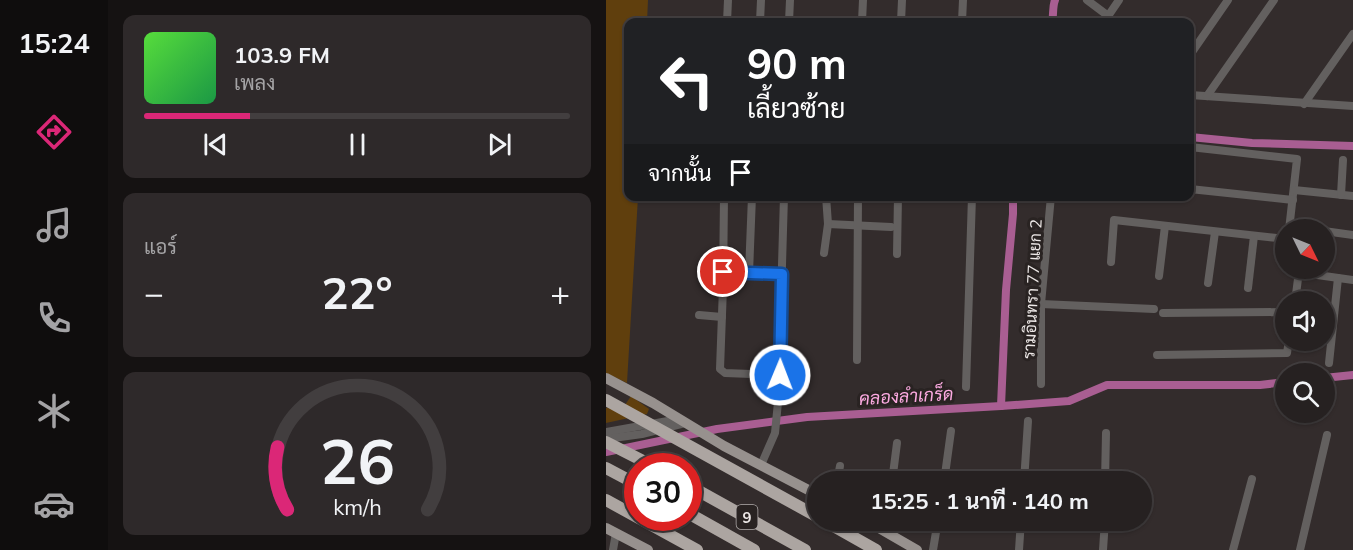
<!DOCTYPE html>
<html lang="th">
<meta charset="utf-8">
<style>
body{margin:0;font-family:Mulish,Sarabun,sans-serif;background:#2e292a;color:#f1f3f6;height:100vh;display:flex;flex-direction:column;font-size:22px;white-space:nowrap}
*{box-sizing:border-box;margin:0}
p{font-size:20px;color:#a4a3a5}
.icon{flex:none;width:33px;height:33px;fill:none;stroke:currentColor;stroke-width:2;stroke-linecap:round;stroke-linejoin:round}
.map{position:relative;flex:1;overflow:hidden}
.sheet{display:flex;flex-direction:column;gap:15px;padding:15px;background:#151212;width:498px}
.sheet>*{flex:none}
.banner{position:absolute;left:18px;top:18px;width:570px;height:183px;border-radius:12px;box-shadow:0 2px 4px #0004,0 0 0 2px #423e3f;background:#202124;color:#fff;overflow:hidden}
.needle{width:39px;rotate:133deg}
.buttons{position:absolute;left:669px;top:219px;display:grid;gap:12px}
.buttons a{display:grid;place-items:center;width:60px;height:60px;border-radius:50%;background:#262121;box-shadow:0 2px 4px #0004,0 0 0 2px #423e3f;font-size:30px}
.speed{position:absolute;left:18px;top:453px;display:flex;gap:12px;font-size:30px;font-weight:700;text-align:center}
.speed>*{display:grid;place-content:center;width:78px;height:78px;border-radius:50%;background:#262121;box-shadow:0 2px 4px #0004,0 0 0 2px #423e3f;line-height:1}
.speed .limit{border:9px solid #d22;background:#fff;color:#111}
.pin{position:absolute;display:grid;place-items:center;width:51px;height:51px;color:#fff;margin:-26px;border:3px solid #fff;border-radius:50%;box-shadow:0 2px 6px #0007}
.me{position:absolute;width:66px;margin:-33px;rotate:1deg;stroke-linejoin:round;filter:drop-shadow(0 0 4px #0008)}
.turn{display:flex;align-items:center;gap:21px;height:126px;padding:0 24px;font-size:27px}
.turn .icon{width:78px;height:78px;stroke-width:2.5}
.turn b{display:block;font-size:42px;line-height:51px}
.then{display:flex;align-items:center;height:57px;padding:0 24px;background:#0003;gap:12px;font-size:22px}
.big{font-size:45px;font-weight:700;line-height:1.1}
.sheet .widget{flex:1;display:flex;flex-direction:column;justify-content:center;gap:9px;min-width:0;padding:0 21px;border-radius:12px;background:#2e292a}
.sheet .dial{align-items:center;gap:0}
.dial svg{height:156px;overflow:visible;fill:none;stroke:#423e3f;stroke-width:7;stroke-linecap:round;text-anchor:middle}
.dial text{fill:#f1f3f6;stroke:none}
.song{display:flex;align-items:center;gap:18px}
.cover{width:72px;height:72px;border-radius:9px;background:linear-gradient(135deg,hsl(110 70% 55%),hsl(140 70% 35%))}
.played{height:6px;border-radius:3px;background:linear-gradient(90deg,#db2777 25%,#423e3f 25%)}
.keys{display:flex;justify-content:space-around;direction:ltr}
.heat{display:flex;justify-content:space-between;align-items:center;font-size:33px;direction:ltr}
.trip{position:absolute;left:201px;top:471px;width:345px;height:60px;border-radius:30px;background:#262121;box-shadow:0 2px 4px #0004,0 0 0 2px #423e3f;font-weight:700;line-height:60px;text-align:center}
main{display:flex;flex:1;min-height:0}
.tab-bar{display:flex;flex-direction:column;width:108px;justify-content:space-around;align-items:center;background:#0f0d0d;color:#a4a3a5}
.tab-bar .icon{width:42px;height:42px}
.tab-bar .on{color:#db2777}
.tab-bar b{font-size:27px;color:#f1f3f6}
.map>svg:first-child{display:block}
</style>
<main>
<nav class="tab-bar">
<b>15:24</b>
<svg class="icon on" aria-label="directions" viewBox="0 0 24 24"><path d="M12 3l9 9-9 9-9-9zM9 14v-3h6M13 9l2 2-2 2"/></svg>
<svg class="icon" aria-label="music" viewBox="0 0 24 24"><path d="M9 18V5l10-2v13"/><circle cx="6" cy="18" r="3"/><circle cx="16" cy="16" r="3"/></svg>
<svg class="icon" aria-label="phone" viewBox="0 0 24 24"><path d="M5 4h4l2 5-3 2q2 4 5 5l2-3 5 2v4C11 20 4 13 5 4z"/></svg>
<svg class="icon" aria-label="climate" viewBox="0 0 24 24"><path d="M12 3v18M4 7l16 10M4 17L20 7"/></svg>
<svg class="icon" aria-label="car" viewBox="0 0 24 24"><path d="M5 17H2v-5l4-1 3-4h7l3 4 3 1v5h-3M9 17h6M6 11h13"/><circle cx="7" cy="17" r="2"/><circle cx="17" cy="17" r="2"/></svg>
</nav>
<section class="sheet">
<div class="widget">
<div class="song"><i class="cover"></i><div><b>103.9 FM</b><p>เพลง</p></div></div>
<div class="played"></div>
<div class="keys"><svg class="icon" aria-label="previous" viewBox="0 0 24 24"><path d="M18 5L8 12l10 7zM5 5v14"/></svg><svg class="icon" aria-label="pause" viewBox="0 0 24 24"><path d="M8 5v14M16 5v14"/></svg><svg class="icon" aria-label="next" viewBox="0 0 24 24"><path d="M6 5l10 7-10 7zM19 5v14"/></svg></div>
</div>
<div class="widget"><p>แอร์</p>
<div class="heat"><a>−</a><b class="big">22°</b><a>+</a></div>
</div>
<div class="widget dial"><svg viewBox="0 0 100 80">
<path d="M14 69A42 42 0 1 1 86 69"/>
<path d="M14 69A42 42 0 0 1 9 37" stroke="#db2777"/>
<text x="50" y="56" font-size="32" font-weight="700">26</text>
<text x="50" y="72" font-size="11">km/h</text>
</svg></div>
</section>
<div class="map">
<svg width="747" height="550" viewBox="0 0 747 550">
<rect width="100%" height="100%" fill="#332c2c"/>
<g fill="#603f0d">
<path d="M0 0H42L41 22H22V196L32 197 21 383 0 373Z"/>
<path d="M25 396 43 409 41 414 0 423V408L19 405Z"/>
</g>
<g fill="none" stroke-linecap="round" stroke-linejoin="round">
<g stroke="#a95e92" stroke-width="8">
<path d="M446 22C448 14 446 8 449 0"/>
<path d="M584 137 646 143 747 146"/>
<path d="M718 378 747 375"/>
<path d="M395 406 463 401 501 385H654L680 382"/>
<path d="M0 452 111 429 201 417 395 406 400 290 407 214V196"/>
</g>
<g stroke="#63605f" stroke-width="8">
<path d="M481 0 501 15"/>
<path d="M121 22 122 0"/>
<path d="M154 22 155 0"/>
<path d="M183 22 184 0"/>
<path d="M256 22 257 0"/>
<path d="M295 22 296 0"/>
<path d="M356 22 357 0"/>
<path d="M498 22 513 0"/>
<path d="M584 55 622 0"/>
<path d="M584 95 747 106"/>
<path d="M601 96 668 0"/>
<path d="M698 104 747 34"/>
<path d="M584 147 691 159 683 230"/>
<path d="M584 189 687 200"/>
<path d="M688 190 747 196"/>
<path d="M735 195 737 160"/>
<path d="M118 196 117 287 114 369 119 373 174 375"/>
<path d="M222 224 285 227"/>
<path d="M683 228 701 230"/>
<path d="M718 231 747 235"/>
<path d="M218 253 222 224 220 196"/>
<path d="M291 254 292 196"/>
<path d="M505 262 508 220 680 239"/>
<path d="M685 268 697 273 747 280"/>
<path d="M118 272 176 274"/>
<path d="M143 273 146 196"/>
<path d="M553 276 559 226"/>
<path d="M602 283 609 232"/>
<path d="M642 288 648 236"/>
<path d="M689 302 693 271"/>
<path d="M435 304 548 309"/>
<path d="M557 313 680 312"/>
<path d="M93 315 116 317"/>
<path d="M551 355 681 353 683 340"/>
<path d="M251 360 252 196"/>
<path d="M723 363 732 278"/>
<path d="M435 384V304L445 196"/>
<path d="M360 387 366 196"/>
<path d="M0 432 73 419"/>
<path d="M0 439 36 434 79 423"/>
<path d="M155 465 169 433 172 402 178 196"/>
<path d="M231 482 234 466"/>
<path d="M286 482 291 443"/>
<path d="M338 482 345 431"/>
<path d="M418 482 422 421"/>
<path d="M499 482 500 433"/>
<path d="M278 531 280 520"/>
<path d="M7 550 10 533"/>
<path d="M327 550 332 520"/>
<path d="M413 550 415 520"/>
<path d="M497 550 499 520"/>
<path d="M627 550 646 479"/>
<path d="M694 550 721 435"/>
</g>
<g stroke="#97918e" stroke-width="10">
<path d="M0 378 47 403 118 446 212 495"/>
<path d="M259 520 311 550"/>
<path d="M0 528 42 550"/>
</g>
<g stroke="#aca5a1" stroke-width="12">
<path d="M0 400 212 517"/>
<path d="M0 442 47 466"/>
<path d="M0 468 32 485"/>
<path d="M82 485 199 550"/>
<path d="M0 500 91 550"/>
<path d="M82 513 148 550"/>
<path d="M217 520 270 550"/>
</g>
</g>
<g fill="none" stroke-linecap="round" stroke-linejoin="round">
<g stroke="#114b97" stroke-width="15">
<path id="route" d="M117 272 176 274 174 375"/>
</g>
<use href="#route" stroke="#1a73e8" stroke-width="10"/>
</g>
<g text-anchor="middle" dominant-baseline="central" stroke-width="6" stroke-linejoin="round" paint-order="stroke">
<rect fill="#292322" stroke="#b2adac" stroke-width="1.5" x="130.5" y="505" width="21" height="24" rx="4.5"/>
<g font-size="15" font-weight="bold" fill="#ede8e7">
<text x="141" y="517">9</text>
</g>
<g font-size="16" fill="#ede8e7" stroke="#292322">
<text transform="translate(426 289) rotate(-87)">รามอินทรา 77 แยก 2</text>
</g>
<g font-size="18" font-style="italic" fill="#fcaae1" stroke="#292322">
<text transform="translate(300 396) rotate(-3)">คลองลำเกร็ด</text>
</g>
</g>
</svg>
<div class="buttons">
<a><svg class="needle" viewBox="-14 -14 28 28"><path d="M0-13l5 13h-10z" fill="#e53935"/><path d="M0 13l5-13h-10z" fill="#a4a3a5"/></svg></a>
<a><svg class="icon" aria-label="sound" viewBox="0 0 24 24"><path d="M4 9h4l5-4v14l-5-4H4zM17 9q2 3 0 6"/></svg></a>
<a><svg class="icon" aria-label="search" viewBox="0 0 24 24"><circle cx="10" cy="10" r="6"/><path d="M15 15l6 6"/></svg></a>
</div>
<div class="speed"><div class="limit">30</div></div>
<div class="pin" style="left:117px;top:272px;background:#d93025"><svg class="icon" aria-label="arrive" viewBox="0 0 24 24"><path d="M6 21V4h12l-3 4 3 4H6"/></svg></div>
<svg class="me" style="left:174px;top:375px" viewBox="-20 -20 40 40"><circle r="17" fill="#1a73e8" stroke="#fff" stroke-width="3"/><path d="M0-11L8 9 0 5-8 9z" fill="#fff"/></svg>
<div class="trip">15:25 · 1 นาที · 140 m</div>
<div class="banner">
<div class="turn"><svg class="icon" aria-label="left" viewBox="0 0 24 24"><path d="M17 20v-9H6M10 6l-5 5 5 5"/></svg><div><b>90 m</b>เลี้ยวซ้าย</div></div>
<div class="then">จากนั้น<svg class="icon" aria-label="arrive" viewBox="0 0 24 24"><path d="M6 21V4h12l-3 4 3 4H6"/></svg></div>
</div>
</div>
</main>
